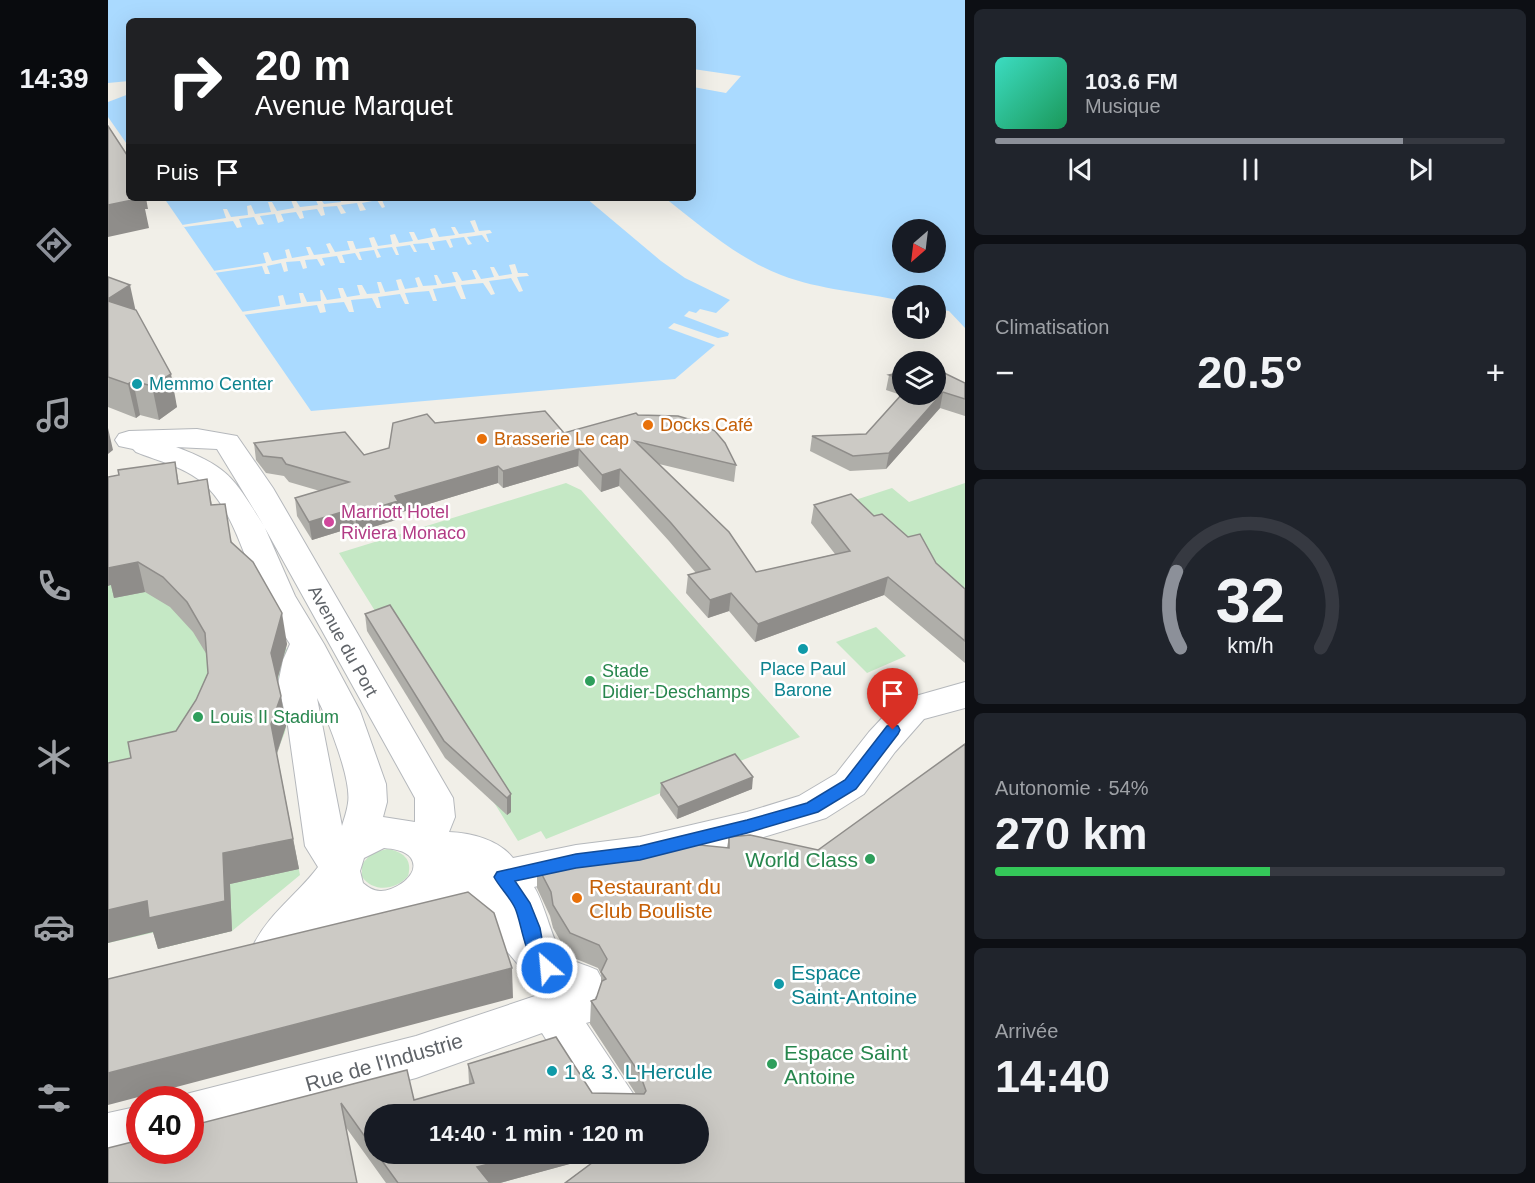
<!DOCTYPE html>
<html lang="fr">
<meta charset="utf-8">
<style>
body{margin:0;font-family:Helvetica,sans-serif;background:#20242c;color:#f1f3f6;height:100vh;display:flex;flex-direction:column;font-size:22px;white-space:nowrap}
*{box-sizing:border-box;margin:0}
p{font-size:20px;color:#9ea1a6}
.icon{flex:none;width:33px;height:33px;fill:none;stroke:currentColor;stroke-width:2;stroke-linecap:round;stroke-linejoin:round}
.map{position:relative;flex:1;overflow:hidden}
.sheet{display:flex;flex-direction:column;gap:9px;padding:9px;background:#0d0f14;width:570px}
.sheet>*{flex:none}
.banner{position:absolute;left:18px;top:18px;width:570px;height:183px;border-radius:9px;box-shadow:0 6px 24px #0002;background:#202124;color:#fff;overflow:hidden}
.needle{width:39px;rotate:208deg}
.buttons{position:absolute;left:784px;top:219px;display:grid;gap:12px}
.buttons a{display:grid;place-items:center;width:54px;height:54px;border-radius:50%;background:#171b24;box-shadow:0 6px 24px #0002;font-size:30px}
.speed{position:absolute;left:18px;top:1086px;display:flex;gap:12px;font-size:30px;font-weight:700;text-align:center}
.speed>*{display:grid;place-content:center;width:78px;height:78px;border-radius:50%;background:#171b24;box-shadow:0 6px 24px #0002;line-height:1}
.speed .limit{border:9px solid #d22;background:#fff;color:#111}
.pin{position:absolute;display:grid;place-items:center;width:51px;height:51px;color:#fff;margin:-62px -26px;border-radius:50% 50% 50% 0;rotate:-45deg;box-shadow:0 0 6px #0007}
.pin .icon{rotate:45deg}
.me{position:absolute;width:66px;margin:-33px;rotate:333deg;stroke-linejoin:round;filter:drop-shadow(0 0 4px #0008)}
.turn{display:flex;align-items:center;gap:21px;height:126px;padding:0 30px;font-size:27px}
.turn .icon{width:78px;height:78px;stroke-width:2.5}
.turn b{display:block;font-size:42px;line-height:51px}
.then{display:flex;align-items:center;height:57px;padding:0 30px;background:#0003;gap:12px;font-size:22px}
.big{font-size:45px;font-weight:700;line-height:1.1}
.sheet .widget{flex:1;display:flex;flex-direction:column;justify-content:center;gap:9px;min-width:0;padding:0 21px;border-radius:9px;background:#20242c}
.sheet .dial{align-items:center;gap:0}
.dial svg{height:156px;overflow:visible;fill:none;stroke:#363941;stroke-width:7;stroke-linecap:round;text-anchor:middle}
.dial text{fill:#f1f3f6;stroke:none}
.song{display:flex;align-items:center;gap:18px}
.cover{width:72px;height:72px;border-radius:9px;background:linear-gradient(135deg,hsl(170 70% 55%),hsl(150 70% 35%))}
.played{height:6px;border-radius:3px;background:linear-gradient(90deg,#8c9099 80%,#363941 80%)}
.keys{display:flex;justify-content:space-around;direction:ltr}
.heat{display:flex;justify-content:space-between;align-items:center;font-size:33px;direction:ltr}
.charge{height:9px;border-radius:4px;background:linear-gradient(90deg,#34c759 54%,#363941 0)}
.trip{position:absolute;left:256px;top:1104px;width:345px;height:60px;border-radius:30px;background:#171b24;box-shadow:0 6px 24px #0002;font-weight:700;line-height:60px;text-align:center}
main{display:flex;flex:1;min-height:0}
.menu{display:flex;flex-direction:column;width:108px;justify-content:space-around;align-items:center;background:#090b0e;color:#9ea1a6}
.menu .icon{width:42px;height:42px}
.menu .on{color:#8c9099}
.menu b{font-size:27px;color:#f1f3f6}
.map>svg:first-child{display:block}
</style>
<main>
<nav class="menu">
<b>14:39</b>
<svg class="icon on" aria-label="directions" viewBox="0 0 24 24"><path d="M12 3l9 9-9 9-9-9zM9 14v-3h6M13 9l2 2-2 2"/></svg>
<svg class="icon" aria-label="music" viewBox="0 0 24 24"><path d="M9 18V5l10-2v13"/><circle cx="6" cy="18" r="3"/><circle cx="16" cy="16" r="3"/></svg>
<svg class="icon" aria-label="phone" viewBox="0 0 24 24"><path d="M5 4h4l2 5-3 2q2 4 5 5l2-3 5 2v4C11 20 4 13 5 4z"/></svg>
<svg class="icon" aria-label="climate" viewBox="0 0 24 24"><path d="M12 3v18M4 7l16 10M4 17L20 7"/></svg>
<svg class="icon" aria-label="car" viewBox="0 0 24 24"><path d="M5 17H2v-5l4-1 3-4h7l3 4 3 1v5h-3M9 17h6M6 11h13"/><circle cx="7" cy="17" r="2"/><circle cx="17" cy="17" r="2"/></svg>
<svg class="icon" aria-label="filters" viewBox="0 0 24 24"><path d="M4 7h16M4 17h16"/><circle cx="9" cy="7" r="2"/><circle cx="15" cy="17" r="2"/></svg>
</nav>
<div class="map">
<svg width="857" height="1183" viewBox="0 0 857 1183">
<rect width="100%" height="100%" fill="#f1efe8"/>
<g fill="#c5e8c5">
<path d="M458 483 473 490 692 737 438 839 433 831 410 841 231 553Z"/>
<path d="M857 483V601L735 504 784 488 801 502Z"/>
<path d="M0 507 128 572 172 624 182 662 183 701 177 732 168 755 192 875 124 931 50 949 48 932 0 943Z"/>
<path d="M768 627 798 656 759 673 728 642Z"/>
<path d="M279 849C294 851 305 859 300 876 288 890 266 893 254 877V864L264 853Z"/>
</g>
<g fill="#aadaff" fill-rule="evenodd">
<path d="M0 0H857V328L841 311 828 309V296H795V301C754 292 712 290 673 275 629 258 593 226 557 198H585V87L618 93 633 76 585 69V21H21V81L0 83ZM795 230H828V262H795Z"/>
<path d="M21 94V147L0 117V102Z"/>
<path d="M56 198H478L553 261 577 278 622 300 608 313 592 309 588 313 581 311 576 316 621 333 620 336 610 338 566 323 560 328 607 345 567 379 203 411Z"/>
</g>
<g fill="#f1efe8">
<path d="M207 198H212L216 204 233 202 231 198H236L238 201 255 198H287L274 200 277 207 274 208 269 200 254 203 258 210 252 211 249 203 233 205 238 213 233 214 229 206 215 207 217 215 213 216 209 209 194 211 196 218 192 219 188 212 173 214 176 221 170 223 167 214 152 216 156 224 150 225 146 217 131 219 134 227 129 228 125 221 76 227 74 225 118 218 115 209H119L123 217 140 215 139 206 143 205 147 214 163 212 160 202H164L169 211 186 208 183 200 187 199 192 207 210 205Z"/>
<path d="M367 220 371 231 382 230 384 233 378 234 381 242H379L374 235 359 237 364 244 360 245 356 237 342 239 345 247 342 248 338 240 324 242 327 250H323L320 243 305 244 309 252H306L302 245 288 247 291 255H288L284 247 269 249 273 257 269 258 266 250 251 252 254 260H251L247 253 234 255 237 263H232L229 256 214 258 217 265 213 266 209 259 197 260 199 268 195 269 192 261 178 262 180 271 176 272 173 263 159 266 162 274H157L154 266 106 273 105 271 158 263 155 253 160 252 164 261 179 258 177 250 181 249 184 258 201 255 198 247H202L206 255 222 253 218 244 222 243 227 252 242 250 239 241H245L248 249 264 247 261 238 266 237 270 246 284 244 282 235 287 234 291 243 305 241 301 232H306L310 240 325 237 322 229 327 228 331 237 347 235 343 227H347L351 234 367 232 362 221Z"/>
<path d="M407 264 410 273H419L421 276 409 277 415 291 411 292 403 278 381 281 387 294 383 295 375 283 353 285 358 299H353L347 286 325 289 329 301H325L321 291 297 293 301 304H297L292 294 270 297 273 308H269L264 298 243 300 246 312H241L236 302 216 304 218 312 212 313 209 305 135 315 133 312 172 306 170 296 175 295 178 305 193 303 191 293H195L199 302 213 301 212 290H214L219 300 233 298 230 288H235L239 297 252 295 249 285H254L259 294 272 293 269 282H273L277 292 291 290 288 280 293 279 297 289 310 287 307 278 311 277 315 286 329 285 326 275H329L334 284 348 282 344 272H349L354 281 368 279 364 270H368L373 279 386 277 382 267H386L391 276 404 274 401 265Z"/>
</g>
<g fill="none" stroke-linecap="round" stroke-linejoin="round">
<g stroke="#b5b8bc" stroke-width="2">
<g id="minor">
<path d="M89 429 129 436 165 488 345 798 347 817 341 832C364 833 391 840 405 858L468 845 532 837 639 812 691 796 728 774 761 732 790 701 857 682V708L816 719 787 752 756 794 718 818 639 842 532 869 468 877 426 887C436 901 447 950 455 955 464 962 479 965 489 970L496 983 489 996 487 997 491 1007 485 1021 478 1023 528 1098 534 1114H485L434 1033 308 1078 82 1137V1100L65 1099 82 1093 308 1036 445 990 424 981 397 949 366 922 331 908 328 901C313 921 291 921 269 925 263 926 258 932 253 935 237 945 219 953 201 959L185 952C177 966 164 963 151 959L145 946C160 914 189 895 210 867L197 846 180 726 170 684 175 660 182 644C172 628 162 613 154 596 136 560 126 510 95 483 77 467 50 461 28 452L25 449 11 446 7 440 11 434 21 431ZM68 447 109 449 156 526C126 479 122 467 68 447ZM157 528 307 798V822L275 817 279 802 278 784 252 711 216 644 187 596ZM209 698C220 720 244 780 240 803 239 811 236 819 234 826ZM276 848C285 849 297 850 303 858 314 875 285 892 272 891 265 891 260 887 255 883L252 871 256 858Z"/>
<path d="M32 1106V1150L0 1159V1113Z"/>
<path d="M498 1154H549C542 1171 536 1178 518 1183L502 1176 495 1160Z"/>
</g>
</g>
<use href="#minor" fill="#fff" fill-rule="evenodd"/>
</g>
<g fill="#afaea9" fill-rule="evenodd">
<path d="M0 277 27 310 69 407 51 420 32 415 28 418 0 407Z"/>
<path d="M795 372V394L857 383V416L832 408 778 469 742 471 702 451 704 436 758 434 793 395 778 390 781 375Z"/>
<path d="M530 415 628 465 626 482 551 464 648 572 727 554 703 523 706 505 766 516 828 563 857 589V663L776 595 647 642 621 611 600 618 578 593 580 575 588 573 561 541 511 486 493 492 470 466 395 488 390 483 291 513V519L249 532 246 527 204 540 189 516 187 498 212 491 181 482 176 476 158 473 148 460 146 443 256 455 281 448 327 423 456 433Z"/>
<path d="M67 462 71 484 99 479 104 505 179 644 169 680 178 726 169 754 191 869 122 884 124 931 50 949 45 932 23 758 68 731 88 700 100 673 99 655 85 632 62 607 37 592 6 598 3 585 11 475Z"/>
<path d="M257 614 403 794V812L399 815 337 758 259 631Z"/>
<path d="M553 783 644 789 569 819 552 795Z"/>
<path d="M621 837 857 1183H457L494 1155 392 1183H278L237 1126 0 1183 299 1070 306 1100 361 1084 360 1064 484 1093 528 1094 482 1024 483 1001 488 999 493 984V974L490 968 461 956 445 928 442 916 429 888V865L619 847ZM267 1114H591L537 1156 519 1163 503 1156 501 1154H267Z"/>
</g>
<g fill="#8f8d8a">
<path d="M27 198H38L40 209H37L41 228 0 237V205Z"/>
<path d="M22 285 29 317 0 309V299Z"/>
<path d="M63 374 69 407 51 420 44 386Z"/>
<path d="M25 381 32 415 28 418 20 384Z"/>
<path d="M835 392 832 408 778 469 781 453Z"/>
<path d="M0 428 5 450 0 454Z"/>
<path d="M471 449 470 466 395 488V471Z"/>
<path d="M390 466V483L291 513V519L249 532 247 514 287 496Z"/>
<path d="M512 469 511 486 493 492 494 475Z"/>
<path d="M244 509 246 527 204 540 201 522Z"/>
<path d="M30 562 37 592 6 598 3 585 0 586V567Z"/>
<path d="M780 577 776 595 647 642 650 624Z"/>
<path d="M623 593 621 611 600 618 602 600Z"/>
<path d="M174 613 179 644 168 684 163 653Z"/>
<path d="M173 696 178 726 168 755 163 724Z"/>
<path d="M645 777 644 789 569 819 570 807Z"/>
<path d="M403 794V812L399 815V798Z"/>
<path d="M185 839 191 869 122 884 124 931 50 949 45 932 0 943V910L115 853Z"/>
<path d="M404 968 405 998 0 1105V1073Z"/>
<path d="M420 1154H496L495 1155 392 1183H370L369 1167Z"/>
</g>
<g fill="#cccac5" stroke="#8f8d8a" stroke-width="1.5">
<path d="M0 126 21 158V198H34L0 205Z"/>
<path d="M0 277 22 285 0 299Z"/>
<path d="M0 301 28 310 63 374 44 386 25 381 20 384 0 377Z"/>
<path d="M828 369 857 383V399L835 392 781 453 745 456 704 436 758 434 795 393V394H828Z"/>
<path d="M795 372V380L781 375Z"/>
<path d="M437 411 456 433 528 413 530 415 570 416 587 421 607 431 617 443 628 465 527 441 621 532 648 572 742 551 706 505 743 494 766 516 774 514 800 537 812 534 828 563 857 589V641L780 577 650 624 623 593 602 600 580 575 602 569 563 523 512 469 494 475 471 449 395 471 390 466 287 496 290 501 247 514 244 509 201 522 187 498 241 482 178 464 174 458 155 456 146 443 237 432 256 455 281 448 285 423 319 414 327 423Z"/>
<path d="M67 462 70 484 99 479 103 505 117 504 123 542 145 562 174 613 163 653 173 696 163 724 185 839 115 853 117 901 41 918 39 901 0 910V763L23 758 20 742 68 731 88 700 100 673 97 633 79 602 55 577 30 562 0 568V477L11 475 10 470Z"/>
<path d="M282 605 403 794 399 798 336 741 257 614Z"/>
<path d="M857 744V1183H457L496 1154H501L503 1156 519 1163 537 1156 540 1154H591V1114H267V1151L233 1103 249 1183H0V1148L32 1140V1150H82V1126L299 1070 306 1100 366 1083 360 1064 448 1037 484 1093 536 1094 538 1091 532 1074 483 1001 488 999 494 981 498 979 493 972 499 959 491 945 462 933 445 905 443 892 429 865 469 856 502 852 506 858 562 842 621 848V837L642 835 710 850Z"/>
<path d="M627 754 645 777 570 807 553 783Z"/>
<path d="M360 892 386 913 404 968 0 1073V979Z"/>
<path d="M269 1154H420L369 1167 382 1183H290Z"/>
</g>
<path fill="#1a73e8" stroke="#114b97" stroke-width="1.5" d="M785 725 790 726 792 730 790 734 748 789 710 812 639 833 532 860 468 868 407 881 422 903 432 928 436 950 448 968 446 973C419 983 415 925 407 908 402 897 392 888 386 877L389 872 468 854 532 846 639 820 699 803 737 780 779 726Z"/>
<g fill="#0f9aa8" stroke="#fff" stroke-width="2">
<circle cx="29" cy="384" r="6"/>
<circle cx="695" cy="649" r="6"/>
<circle cx="671" cy="984" r="6"/>
<circle cx="444" cy="1071" r="6"/>
</g>
<g fill="#e8710a" stroke="#fff" stroke-width="2">
<circle cx="540" cy="425" r="6"/>
<circle cx="374" cy="439" r="6"/>
<circle cx="469" cy="898" r="6"/>
</g>
<circle fill="#d1479c" stroke="#fff" stroke-width="2" cx="221" cy="522" r="6"/>
<g fill="#2e9e5b" stroke="#fff" stroke-width="2">
<circle cx="482" cy="681" r="6"/>
<circle cx="90" cy="717" r="6"/>
<circle cx="762" cy="859" r="6"/>
<circle cx="664" cy="1064" r="6"/>
</g>
<g text-anchor="middle" dominant-baseline="central" stroke-width="5" stroke-linejoin="round" paint-order="stroke">
<g font-size="18" fill="#0d838f" stroke="#fff" text-anchor="start">
<text x="41" y="384">Memmo Center</text>
<text x="695" y="669" text-anchor="middle">Place Paul<tspan x="695" dy="21">Barone</tspan></text>
</g>
<g font-size="18" fill="#c56008" stroke="#fff" text-anchor="start">
<text x="552" y="425">Docks Café</text>
<text x="386" y="439">Brasserie Le cap</text>
</g>
<g font-size="18" fill="#b23c85" stroke="#fff" text-anchor="start">
<text x="233" y="512">Marriott Hotel<tspan x="233" dy="21">Riviera Monaco</tspan></text>
</g>
<g font-size="18" fill="#5f6368" stroke="#fff">
<text transform="translate(235 641) rotate(61)">Avenue du Port</text>
</g>
<g font-size="18" fill="#27864d" stroke="#fff" text-anchor="start">
<text x="494" y="671">Stade<tspan x="494" dy="21">Didier-Deschamps</tspan></text>
<text x="102" y="717">Louis II Stadium</text>
</g>
<g font-size="21" fill="#27864d" stroke="#fff" text-anchor="end">
<text x="750" y="859">World Class</text>
<text x="676" y="1052" text-anchor="start">Espace Saint<tspan x="676" dy="24">Antoine</tspan></text>
</g>
<g font-size="21" fill="#c56008" stroke="#fff" text-anchor="start">
<text x="481" y="886">Restaurant du<tspan x="481" dy="24">Club Bouliste</tspan></text>
</g>
<g font-size="21" fill="#0d838f" stroke="#fff" text-anchor="start">
<text x="683" y="972">Espace<tspan x="683" dy="24">Saint-Antoine</tspan></text>
<text x="456" y="1071">1 &amp; 3. L'Hercule</text>
</g>
<g font-size="21" fill="#5f6368" stroke="#fff">
<text transform="translate(276 1062) rotate(-16)">Rue de l'Industrie</text>
</g>
</g>
</svg>
<div class="buttons">
<a><svg class="needle" viewBox="-14 -14 28 28"><path d="M0-13l5 13h-10z" fill="#e53935"/><path d="M0 13l5-13h-10z" fill="#9ea1a6"/></svg></a>
<a><svg class="icon" aria-label="sound" viewBox="0 0 24 24"><path d="M4 9h4l5-4v14l-5-4H4zM17 9q2 3 0 6"/></svg></a>
<a><svg class="icon" aria-label="layers" viewBox="0 0 24 24"><path d="M12 4l9 5-9 5-9-5zM3 14l9 5 9-5"/></svg></a>
</div>
<div class="speed"><div class="limit">40</div></div>
<div class="pin" style="left:785px;top:730px;background:#d93025"><svg class="icon" aria-label="arrive" viewBox="0 0 24 24"><path d="M6 21V4h12l-3 4 3 4H6"/></svg></div>
<svg class="me" style="left:439px;top:968px" viewBox="-20 -20 40 40"><circle r="17" fill="#1a73e8" stroke="#fff" stroke-width="3"/><path d="M0-11L8 9 0 5-8 9z" fill="#fff"/></svg>
<div class="trip">14:40 · 1 min · 120 m</div>
<div class="banner">
<div class="turn"><svg class="icon" aria-label="right" viewBox="0 0 24 24"><path d="M7 20v-9h11M14 6l5 5-5 5"/></svg><div><b>20 m</b>Avenue Marquet</div></div>
<div class="then">Puis<svg class="icon" aria-label="arrive" viewBox="0 0 24 24"><path d="M6 21V4h12l-3 4 3 4H6"/></svg></div>
</div>
</div>
<section class="sheet">
<div class="widget">
<div class="song"><i class="cover"></i><div><b>103.6 FM</b><p>Musique</p></div></div>
<div class="played"></div>
<div class="keys"><svg class="icon" aria-label="previous" viewBox="0 0 24 24"><path d="M18 5L8 12l10 7zM5 5v14"/></svg><svg class="icon" aria-label="pause" viewBox="0 0 24 24"><path d="M8 5v14M16 5v14"/></svg><svg class="icon" aria-label="next" viewBox="0 0 24 24"><path d="M6 5l10 7-10 7zM19 5v14"/></svg></div>
</div>
<div class="widget"><p>Climatisation</p>
<div class="heat"><a>−</a><b class="big">20.5°</b><a>+</a></div>
</div>
<div class="widget dial"><svg viewBox="0 0 100 80">
<path d="M14 69A42 42 0 1 1 86 69"/>
<path d="M14 69A42 42 0 0 1 12 30" stroke="#8c9099"/>
<text x="50" y="56" font-size="32" font-weight="700">32</text>
<text x="50" y="72" font-size="11">km/h</text>
</svg></div>
<div class="widget"><p>Autonomie · 54%</p><b class="big">270 km</b><div class="charge"></div></div>
<div class="widget"><p>Arrivée</p><b class="big">14:40</b></div>
</section>
</main>
